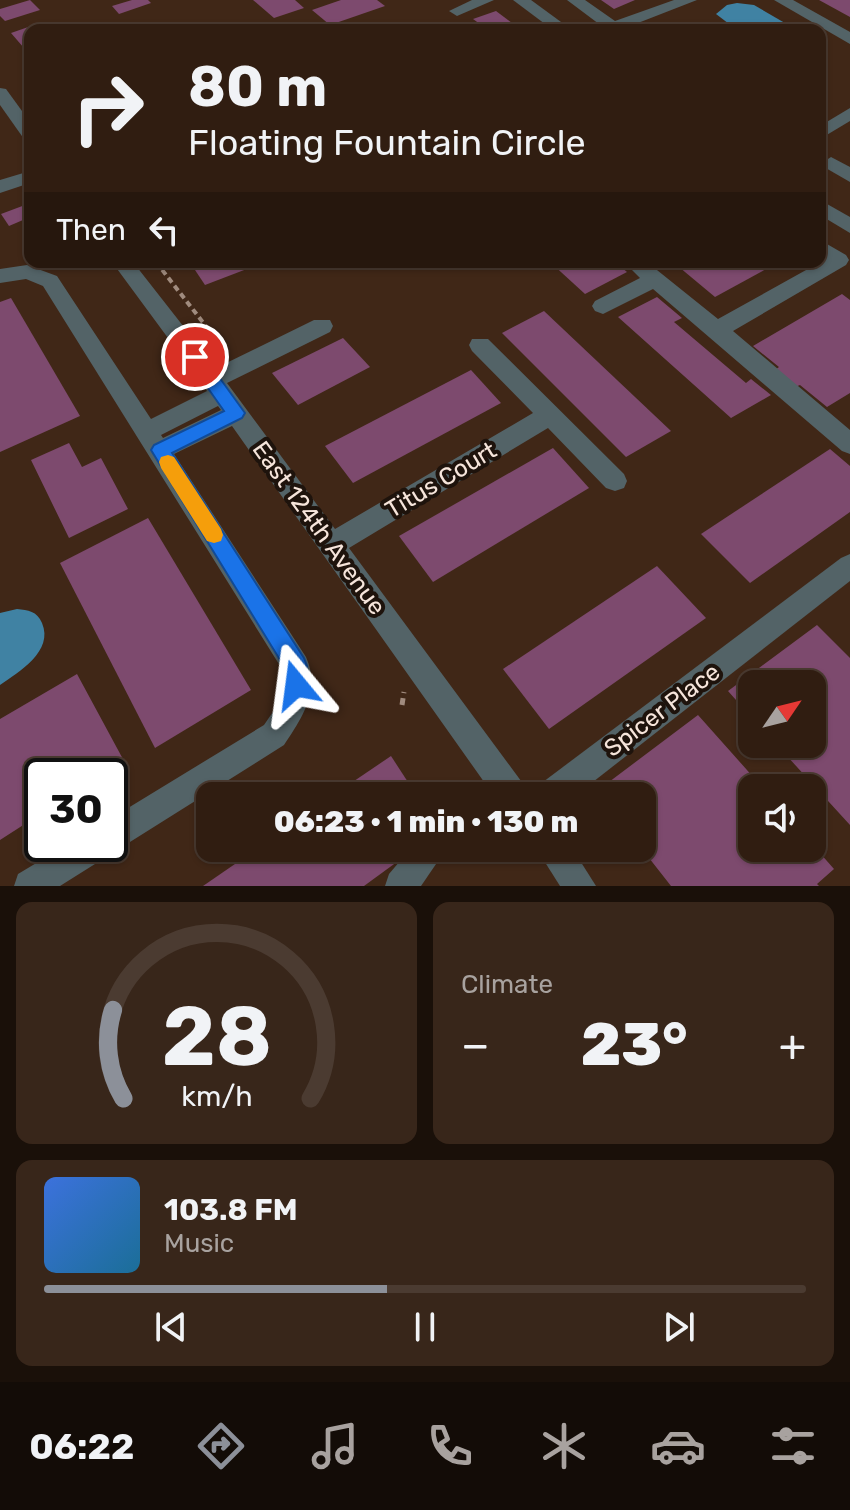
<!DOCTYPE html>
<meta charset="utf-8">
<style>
body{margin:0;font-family:Rubik,sans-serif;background:#38261a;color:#f1f3f6;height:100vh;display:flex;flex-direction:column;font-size:30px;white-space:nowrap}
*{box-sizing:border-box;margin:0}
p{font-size:26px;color:#a8a29f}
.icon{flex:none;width:44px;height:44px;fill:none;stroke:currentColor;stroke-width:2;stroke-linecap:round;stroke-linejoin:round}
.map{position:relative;height:886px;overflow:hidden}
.details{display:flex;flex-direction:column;gap:16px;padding:16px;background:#1a1009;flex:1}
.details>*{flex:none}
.banner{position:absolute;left:24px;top:24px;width:802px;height:244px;border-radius:16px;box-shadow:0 2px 6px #0004,0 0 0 2px #4b3b31;background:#301d11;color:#f1f3f6;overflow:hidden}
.needle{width:52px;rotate:55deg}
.fabs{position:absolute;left:738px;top:670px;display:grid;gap:16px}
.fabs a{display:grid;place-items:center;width:88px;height:88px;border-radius:16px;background:#301d11;box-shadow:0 2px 6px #0004,0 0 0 2px #4b3b31;font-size:40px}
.speed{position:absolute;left:24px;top:758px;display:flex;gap:16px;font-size:40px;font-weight:700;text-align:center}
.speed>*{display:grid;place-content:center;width:104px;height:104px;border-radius:50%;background:#301d11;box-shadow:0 2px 6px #0004,0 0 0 2px #4b3b31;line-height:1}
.speed .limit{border:4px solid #111;border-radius:12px;background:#fff;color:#111}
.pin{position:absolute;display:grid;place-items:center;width:68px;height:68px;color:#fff;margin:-34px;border:4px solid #fff;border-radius:50%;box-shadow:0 2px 8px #0007}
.me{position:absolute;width:88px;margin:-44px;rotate:344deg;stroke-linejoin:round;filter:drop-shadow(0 0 6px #0008)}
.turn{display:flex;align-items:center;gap:28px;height:168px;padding:0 32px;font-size:36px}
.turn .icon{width:104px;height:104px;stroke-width:2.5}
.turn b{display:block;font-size:56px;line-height:68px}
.then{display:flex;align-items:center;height:76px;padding:0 32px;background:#0003;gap:16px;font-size:30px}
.big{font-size:60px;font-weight:800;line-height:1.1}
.details .tile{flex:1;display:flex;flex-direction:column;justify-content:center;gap:12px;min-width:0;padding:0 28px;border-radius:16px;background:#38261a}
.details .dial{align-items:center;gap:0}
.dial svg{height:208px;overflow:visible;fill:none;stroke:#4b3b31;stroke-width:7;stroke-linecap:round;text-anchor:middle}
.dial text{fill:#f1f3f6;stroke:none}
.song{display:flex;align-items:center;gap:24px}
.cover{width:96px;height:96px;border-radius:12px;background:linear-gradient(135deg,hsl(220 70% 55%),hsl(200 70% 35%))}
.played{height:8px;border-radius:4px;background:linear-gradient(90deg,#8c9099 45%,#4b3b31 45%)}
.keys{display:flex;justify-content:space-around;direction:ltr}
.heat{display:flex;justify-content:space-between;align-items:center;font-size:44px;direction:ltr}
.details .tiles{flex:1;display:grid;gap:16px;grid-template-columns:1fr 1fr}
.tile:last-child{grid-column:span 2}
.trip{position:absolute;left:196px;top:782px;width:460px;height:80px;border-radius:16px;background:#301d11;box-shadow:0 2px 6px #0004,0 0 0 2px #4b3b31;font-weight:800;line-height:80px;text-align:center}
.tab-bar{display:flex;height:128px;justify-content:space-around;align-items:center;background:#130c07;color:#a8a29f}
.tab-bar .icon{width:56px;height:56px}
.tab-bar .current{color:#8c9099}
.tab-bar b{font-size:36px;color:#f1f3f6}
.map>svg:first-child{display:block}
</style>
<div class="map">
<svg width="850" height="886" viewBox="0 0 850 886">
<rect width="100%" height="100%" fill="#402717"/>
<g fill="#4082a3">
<path d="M737 3 754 5 797 30H737L716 14 727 5Z"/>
<path d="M17 609C28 610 37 611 42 623 54 651 19 672 0 685V613Z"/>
</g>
<g fill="#7d4a6e">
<path d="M30 0 40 10 5 21 0 16V9Z"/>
<path d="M132 0H148L151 3 119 14 112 6Z"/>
<path d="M253 0H295L304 8 274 18Z"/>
<path d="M341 0H377L385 6 330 25 312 10Z"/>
<path d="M601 0H635L614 9Z"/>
<path d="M819 0H850V17Z"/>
<path d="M496 11 520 29 488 30 473 19Z"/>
<path d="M34 25 38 30H30V55L11 33Z"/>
<path d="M25 205 30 217 9 226 1 214Z"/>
<path d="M206 262H249L252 267 205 285 193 267Z"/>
<path d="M550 262H615L627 272 585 294Z"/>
<path d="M673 262H779L715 297Z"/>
<path d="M842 294 850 300V393L827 407 800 385 795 387 775 370 779 367 753 346Z"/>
<path d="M657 297 682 318 674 322 746 383 751 379 771 395 731 418 618 317Z"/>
<path d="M11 298 80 416 0 452V302Z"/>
<path d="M544 311 671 431 626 457 502 333Z"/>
<path d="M343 338 370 367 298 405 272 373Z"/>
<path d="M471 370 501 403 353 483 325 446Z"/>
<path d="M69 443 82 467 101 458 128 509 69 538 31 460Z"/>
<path d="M553 448 589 488 433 582 399 536Z"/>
<path d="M830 449 850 466V512L750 583 701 534Z"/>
<path d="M148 518 251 690 155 748 60 563Z"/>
<path d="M657 566 706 618 549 729 503 669Z"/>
<path d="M817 625 850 658V825L776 744H812V684H752V718L728 691Z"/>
<path d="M77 674 124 761 101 776H42V813L0 840V719Z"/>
<path d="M698 715 763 788H752V848H812V844L834 869 817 884 819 886H671L642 849V796H601L597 791Z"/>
<path d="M391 756 417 796H332Z"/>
<path d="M258 848H416L364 886H203Z"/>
</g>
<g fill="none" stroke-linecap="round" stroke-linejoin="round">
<path stroke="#a08b7e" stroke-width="4" stroke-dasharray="6 4" stroke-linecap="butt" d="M156 262 226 352"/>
<path stroke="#a08b7e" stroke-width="5" stroke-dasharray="7 5" stroke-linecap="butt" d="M402 705 404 692"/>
<g fill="#536367" fill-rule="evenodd">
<path d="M472 0H494L457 16 449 11Z"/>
<path d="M513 0H531L572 30H553Z"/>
<path d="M567 0H585L615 21 674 0H697L620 30H607Z"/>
<path d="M774 0H793L850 32V44Z"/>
<path d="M0 88 6 89 30 122V140L24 139 0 105Z"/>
<path d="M850 108V121L820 139V126Z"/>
<path d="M831 157 850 167V182L824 167 822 163Z"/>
<path d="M30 171V183L0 193V180Z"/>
<path d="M820 200 850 217V233L820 215Z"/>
<path d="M820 240 846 255 849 260 846 265 733 331 850 430V454L842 451 653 289 603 314 595 311 592 306 595 301 640 278 624 262H647L718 319 824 260 820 257Z"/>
<path d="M112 262H133L216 368 314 320H330L333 326 330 332 227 383 335 529 533 413 472 351 469 345 472 339H488L624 474 627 481 624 488 615 491 606 488 548 428 349 548 524 785 528 796H494L232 426 174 454 306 657C321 690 302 718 284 745L60 886H14L18 874 68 844H110V819L264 725 281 700 282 669 43 286 26 279 0 283V269L27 265 57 276 151 419 207 391ZM218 406 221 410 163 438 161 435Z"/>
<path d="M850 554V581L575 796H535L539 785 841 558Z"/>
<path d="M411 848H447L421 886H385L389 874Z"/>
<path d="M536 848H572L596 886H560Z"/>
</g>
</g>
<path fill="#1a73e8" stroke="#114b97" stroke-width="2" d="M195 350 201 352 245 413 242 418 172 453 304 658 307 666 303 692 296 695 288 692 285 668 151 450 154 445 224 411 186 357Z"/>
<path fill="#f59e0b" d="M168 455 174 457 221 529 223 535 221 541 214 543 207 541 161 468 159 462 161 457Z"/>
<g text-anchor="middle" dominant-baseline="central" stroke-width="8" stroke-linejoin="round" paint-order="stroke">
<g font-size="24" fill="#f6e5db" stroke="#1e130c">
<text transform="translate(441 480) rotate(-31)">Titus Court</text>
<text transform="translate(319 528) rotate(54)">East 124th Avenue</text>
<text transform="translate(662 710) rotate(-37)">Spicer Place</text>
</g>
</g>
</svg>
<div class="fabs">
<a><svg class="needle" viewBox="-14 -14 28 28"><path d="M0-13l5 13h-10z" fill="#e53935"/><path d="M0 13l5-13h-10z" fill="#a8a29f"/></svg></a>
<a><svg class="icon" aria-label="sound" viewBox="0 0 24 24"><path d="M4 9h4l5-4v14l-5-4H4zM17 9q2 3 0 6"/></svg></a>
</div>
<div class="speed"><div class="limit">30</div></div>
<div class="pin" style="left:195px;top:357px;background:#d93025"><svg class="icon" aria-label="arrive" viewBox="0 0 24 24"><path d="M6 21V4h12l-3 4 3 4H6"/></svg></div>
<svg class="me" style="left:296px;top:685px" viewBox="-20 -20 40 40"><path d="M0-17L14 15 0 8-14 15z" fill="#1a73e8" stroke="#fff" stroke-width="4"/></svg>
<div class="trip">06:23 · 1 min · 130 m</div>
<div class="banner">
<div class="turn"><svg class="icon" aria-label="right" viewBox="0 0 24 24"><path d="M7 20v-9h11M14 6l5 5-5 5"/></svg><div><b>80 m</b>Floating Fountain Circle</div></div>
<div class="then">Then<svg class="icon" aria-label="left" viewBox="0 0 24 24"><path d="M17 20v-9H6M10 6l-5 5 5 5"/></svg></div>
</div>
</div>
<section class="details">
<div class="tiles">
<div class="tile dial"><svg viewBox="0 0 100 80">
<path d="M14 69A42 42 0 1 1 86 69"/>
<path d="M14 69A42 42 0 0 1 10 35" stroke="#8c9099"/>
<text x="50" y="56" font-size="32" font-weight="700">28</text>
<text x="50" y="72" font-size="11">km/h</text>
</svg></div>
<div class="tile"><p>Climate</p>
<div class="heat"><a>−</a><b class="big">23°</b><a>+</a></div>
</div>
<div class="tile">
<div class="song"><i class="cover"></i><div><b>103.8 FM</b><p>Music</p></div></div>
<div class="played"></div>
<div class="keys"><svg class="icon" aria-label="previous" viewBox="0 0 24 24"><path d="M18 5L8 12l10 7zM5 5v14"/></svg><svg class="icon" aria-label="pause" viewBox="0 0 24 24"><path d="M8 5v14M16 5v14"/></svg><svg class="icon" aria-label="next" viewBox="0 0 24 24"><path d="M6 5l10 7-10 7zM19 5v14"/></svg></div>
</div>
</div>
</section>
<nav class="tab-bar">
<b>06:22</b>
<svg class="icon current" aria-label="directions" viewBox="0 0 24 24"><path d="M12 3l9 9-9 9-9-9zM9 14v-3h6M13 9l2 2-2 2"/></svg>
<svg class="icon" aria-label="music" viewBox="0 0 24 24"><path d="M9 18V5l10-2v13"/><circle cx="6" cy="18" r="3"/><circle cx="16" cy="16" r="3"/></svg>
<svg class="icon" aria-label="phone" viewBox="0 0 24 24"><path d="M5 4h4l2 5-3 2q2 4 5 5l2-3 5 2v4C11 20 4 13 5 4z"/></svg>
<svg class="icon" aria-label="climate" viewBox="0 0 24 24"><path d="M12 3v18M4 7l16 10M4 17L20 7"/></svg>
<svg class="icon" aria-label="car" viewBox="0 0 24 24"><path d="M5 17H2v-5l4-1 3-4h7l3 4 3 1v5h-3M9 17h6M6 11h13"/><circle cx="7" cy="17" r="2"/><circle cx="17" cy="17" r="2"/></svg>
<svg class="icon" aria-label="filters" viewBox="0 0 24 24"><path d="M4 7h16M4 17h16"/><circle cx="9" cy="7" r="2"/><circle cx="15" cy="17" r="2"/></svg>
</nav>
